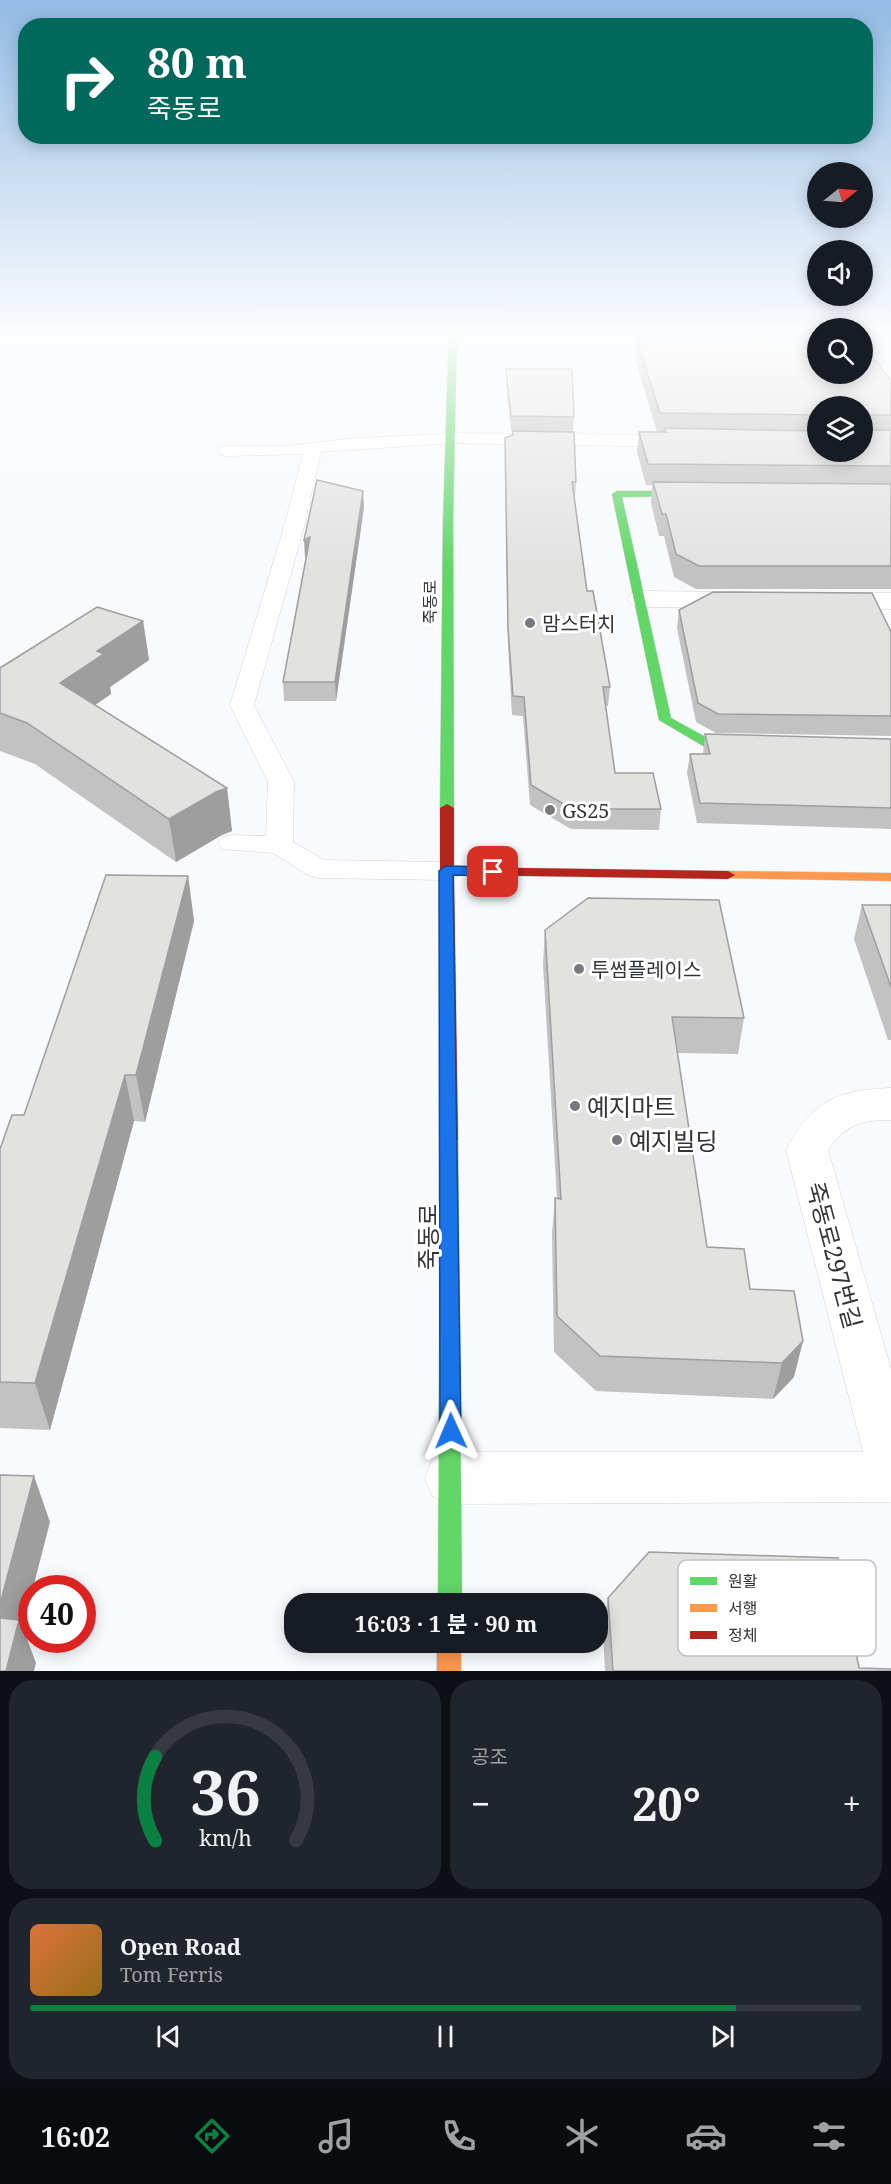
<!DOCTYPE html>
<html lang="ko">
<meta charset="utf-8">
<style>
body{margin:0;font-family:"Noto Serif","Noto Sans KR",serif;background:#20242c;color:#f1f3f6;height:100vh;display:flex;flex-direction:column;font-size:22px;white-space:nowrap}
*{box-sizing:border-box;margin:0}
p{font-size:20px;color:#9ea1a6}
.icon{flex:none;width:33px;height:33px;fill:none;stroke:currentColor;stroke-width:2;stroke-linecap:round;stroke-linejoin:round}
.map{position:relative;height:1671px;overflow:hidden}
.sheet{display:flex;flex-direction:column;gap:9px;padding:9px;background:#0d0f14;flex:1}
.sheet>*{flex:none}
.top-card{position:absolute;left:18px;top:18px;width:855px;height:126px;border-radius:24px;box-shadow:0 3px 15px #0003;background:#00695c;color:#fff;overflow:hidden}
.needle{width:39px;rotate:73deg}
.fabs{position:absolute;left:807px;top:162px;display:grid;gap:12px}
.fabs a{display:grid;place-items:center;width:66px;height:66px;border-radius:50%;background:#171b24;box-shadow:0 3px 15px #0003;font-size:30px}
.speed{position:absolute;left:18px;top:1575px;display:flex;gap:12px;font-size:30px;font-weight:700;text-align:center}
.speed>*{display:grid;place-content:center;width:78px;height:78px;border-radius:50%;background:#171b24;box-shadow:0 3px 15px #0003;line-height:1}
.speed .limit{border:9px solid #d22;background:#fff;color:#111}
.pin{position:absolute;display:grid;place-items:center;width:51px;height:51px;color:#fff;margin:-26px;border-radius:12px;box-shadow:0 3px 9px #0006}
.me{position:absolute;width:66px;margin:-33px;rotate:359deg;stroke-linejoin:round;filter:drop-shadow(0 0 4px #0008)}
.turn{display:flex;align-items:center;gap:21px;height:126px;padding:0 30px;font-size:27px}
.turn .icon{width:78px;height:78px;stroke-width:2.5}
.turn b{display:block;font-size:42px;line-height:51px}
.big{font-size:45px;font-weight:700;line-height:1.1}
.sheet .tile{flex:1;display:flex;flex-direction:column;justify-content:center;gap:9px;min-width:0;padding:0 21px;border-radius:24px;background:#20242c}
.sheet .dial{align-items:center;gap:0}
.dial svg{height:156px;overflow:visible;fill:none;stroke:#363941;stroke-width:7;stroke-linecap:round;text-anchor:middle}
.dial text{fill:#f1f3f6;stroke:none}
.song{display:flex;align-items:center;gap:18px}
.cover{width:72px;height:72px;border-radius:9px;background:linear-gradient(135deg,hsl(20 70% 55%),hsl(40 70% 35%))}
.played{height:6px;border-radius:3px;background:linear-gradient(90deg,#0b8043 85%,#363941 85%)}
.keys{display:flex;justify-content:space-around;direction:ltr}
.heat{display:flex;justify-content:space-between;align-items:center;font-size:33px;direction:ltr}
.sheet .tiles{flex:1;display:grid;gap:9px;grid-template-columns:1fr 1fr}
.tile:last-child{grid-column:span 2}
.trip{position:absolute;left:284px;top:1593px;width:324px;height:60px;border-radius:24px;background:#171b24;box-shadow:0 3px 15px #0003;font-weight:700;line-height:60px;text-align:center}
.dock{display:flex;height:96px;justify-content:space-around;align-items:center;background:#090b0e;color:#9ea1a6}
.dock .icon{width:42px;height:42px}
.dock .selected{color:#0b8043}
.dock b{font-size:27px;color:#f1f3f6}
.map>svg:first-child{display:block}
</style>
<div class="map">
<svg width="891" height="1671" viewBox="0 0 891 1671">
<rect width="100%" height="100%" fill="#f8fafd"/>
<g fill="none" stroke-linecap="round" stroke-linejoin="round">
<g stroke="#d0d2d6" stroke-width="1">
<path id="lane" d="M448 434 454 435 456 439 454 443 321 452 304 527 254 705 294 782 293 842 324 860 446 862 456 865 460 871 456 877 446 880 318 878 308 875 273 853 222 849 218 843 222 837 232 835 266 836 268 782 230 705 284 527 303 454 227 456 221 455 218 451 221 447 227 446H289L354 438Z"/>
</g>
<g stroke="#d0d2d6" stroke-width="1">
<g id="street">
<path d="M448 433 683 435 690 437 693 441 690 445 683 447 441 443 438 439 441 435Z"/>
<path d="M640 591 743 592 752 595 756 600 752 605 743 608 640 607 631 604 627 599 631 594Z"/>
<path d="M830 593H891V609H830L821 606 817 601 821 596Z"/>
<path d="M891 1088V1120C861 1120 846 1124 828 1150L891 1369V1502L451 1504 432 1496 425 1478 432 1460 451 1452H863L786 1150C812 1101 836 1090 891 1088Z"/>
</g>
</g>
<g stroke="#d0d2d6" stroke-width="1">
<g id="fast">
<path d="M449 333H457L453 521 454 808 447 812 440 808 443 521Z"/>
<path d="M697 491 702 494 700 496 622 497 671 718 711 740 752 742 754 745 748 749 705 747 659 720 612 494 617 491Z"/>
<path d="M449 1132 455 1134 458 1139 462 1604H438L440 1139 443 1134Z"/>
</g>
</g>
<g stroke="#d0d2d6" stroke-width="1">
<g id="slow">
<path d="M728 871 891 873V881L723 878 721 875Z"/>
<rect x="437" y="1642" width="24" height="29"/>
</g>
</g>
<g stroke="#d0d2d6" stroke-width="1">
<path id="jam" d="M447 804 454 808V867L728 871 735 875 728 879 454 875 458 1139 455 1144 449 1146 443 1144 440 1139V808Z"/>
</g>
<use href="#lane" fill="#fefeff" fill-rule="evenodd"/>
<use href="#street" fill="#fefeff" fill-rule="evenodd"/>
<use href="#fast" fill="#63d668" fill-rule="evenodd"/>
<use href="#slow" fill="#ff974d" fill-rule="evenodd"/>
<use href="#jam" fill="#b3261e" fill-rule="evenodd"/>
</g>
<g fill="#c2c2c2" fill-rule="evenodd">
<path d="M636 333H818L891 380V589H696L674 577 664 536H659L651 503 652 485H646L637 452 639 432H657L635 359 637 341 636 337ZM818 406 862 452H818Z"/>
<path d="M506 369 574 417 573 432 576 482 575 499 587 591 610 687 608 706H605L615 773 661 809 659 830 571 829 530 805 523 716 512 715 508 646 505 454V438L513 435V431H511L506 383Z"/>
<path d="M364 507 336 701H284L283 682 307 556 305 557Z"/>
<path d="M679 610 891 632V736L716 733 696 722 677 628Z"/>
<path d="M143 621 149 660 110 687 111 694 95 705 227 788 232 831 222 835 176 862 35 764 0 751V668Z"/>
<path d="M705 734 891 739V829L697 823 687 773 690 754H703Z"/>
<path d="M188 876 194 921 145 1122 134 1121 50 1430 0 1428V1149Z"/>
<path d="M862 905H891V1040H888L854 939Z"/>
<path d="M545 930 744 1018 738 1054 677 1053 707 1247 750 1289 794 1377 773 1399 596 1391 554 1352 552 1234 555 1198H557L543 964Z"/>
<path d="M608 1598 859 1668 891 1671H605L603 1632Z"/>
</g>
<g fill="#9e9e9e">
<path d="M363 491 364 507 336 701 335 682Z"/>
<path d="M310 537 311 554 305 557 304 540Z"/>
<path d="M143 621 149 660 110 687 111 694 68 724 60 683 97 651Z"/>
<path d="M227 788 232 831 222 835 176 862 169 819 216 792Z"/>
<path d="M188 876 194 921 145 1122 136 1075Z"/>
<path d="M125 1075 134 1121 50 1430 35 1383Z"/>
<path d="M803 1341 794 1377 773 1399 782 1363Z"/>
<path d="M34 1476 50 1522 33 1588H32V1593L23 1628 36 1663 34 1671H6L0 1627V1604Z"/>
</g>
<g fill="#e2e2e1" stroke="#9e9e9e" stroke-width="1.5">
<path d="M642 333H818V374H862V345L891 380V415H864V430H891V466L648 464 639 432H666L664 428 818 431V452H862V406H818V415L660 413 637 341H644Z"/>
<path d="M506 369H572L574 417 511 416Z"/>
<path d="M513 431 574 432 576 482H572L587 591H593L610 687H603L615 773H653L661 809H572L531 785 524 697 513 696 508 628 505 438 513 435Z"/>
<path d="M317 480 363 491 335 682H283L310 537 304 540Z"/>
<path d="M653 482 891 484V566H699L676 554 666 514H662Z"/>
<path d="M713 592 872 593 891 632V716L718 714 698 703 679 610Z"/>
<path d="M97 607 143 621 97 651 104 654 60 683 227 788 216 792 169 819 27 723 0 713V668Z"/>
<path d="M705 734 891 739V808L700 803 690 754H710Z"/>
<path d="M106 875 188 876 136 1075H125L35 1383 0 1382V1149L12 1115H24Z"/>
<path d="M588 898 719 900 744 1018 672 1017 707 1247 744 1249 750 1289 794 1291 803 1341 782 1363 600 1356 557 1316 555 1198 561 1199 545 930Z"/>
<path d="M862 905H891V987Z"/>
<path d="M0 1475 34 1476 0 1604Z"/>
<path d="M649 1552 838 1558 859 1668 891 1669V1671H613L608 1598Z"/>
<path d="M0 1618 19 1620 6 1671H0Z"/>
</g>
<linearGradient id="sky" x2="0" y2="1"><stop stop-color="#92bae4"/><stop offset="0.59" stop-color="#fcfdfe"/><stop offset="1" stop-color="#fcfdfe" stop-opacity="0"/></linearGradient>
<rect width="891" height="566" fill="url(#sky)"/>
<path fill="#1a73e8" stroke="#114b97" stroke-width="1.5" d="M446 866 493 867 500 872 493 876 453 875 461 1431 458 1438 451 1441 443 1438 440 1431 439 871Z"/>
<g fill="#77797e" stroke="#fff" stroke-width="2">
<circle cx="530" cy="623" r="6"/>
<circle cx="550" cy="810" r="6"/>
<circle cx="579" cy="969" r="6"/>
<circle cx="575" cy="1106" r="6"/>
<circle cx="617" cy="1140" r="6"/>
</g>
<g text-anchor="middle" dominant-baseline="central" stroke-width="6" stroke-linejoin="round" paint-order="stroke">
<g font-size="16" fill="#313439" stroke="#fff">
<text transform="translate(430 602) rotate(-90)">죽동로</text>
</g>
<g font-size="20" fill="#313439" stroke="#fff" text-anchor="start">
<text x="542" y="623">맘스터치</text>
<text x="562" y="810">GS25</text>
<text x="591" y="969">투썸플레이스</text>
</g>
<g font-size="24" fill="#313439" stroke="#fff" text-anchor="start">
<text x="587" y="1106">예지마트</text>
<text x="629" y="1140">예지빌딩</text>
</g>
<g font-size="24" fill="#313439" stroke="#fff">
<text transform="translate(427 1237) rotate(-90)">죽동로</text>
<text transform="translate(835 1255) rotate(75)">죽동로297번길</text>
</g>
</g>
<rect x="678" y="1560" width="198" height="96" rx="9" fill="#fff" stroke="#c1c2c4" stroke-width="1.5"/>
<rect x="690" y="1577" width="27" height="8" fill="#63d668"/>
<rect x="690" y="1604" width="27" height="8" fill="#ff974d"/>
<rect x="690" y="1631" width="27" height="8" fill="#b3261e"/>
<g font-size="16" fill="#313439">
<text x="728" y="1587">원활</text>
<text x="728" y="1614">서행</text>
<text x="728" y="1641">정체</text>
</g>
</svg>
<div class="fabs">
<a><svg class="needle" viewBox="-14 -14 28 28"><path d="M0-13l5 13h-10z" fill="#e53935"/><path d="M0 13l5-13h-10z" fill="#9ea1a6"/></svg></a>
<a><svg class="icon" aria-label="sound" viewBox="0 0 24 24"><path d="M4 9h4l5-4v14l-5-4H4zM17 9q2 3 0 6"/></svg></a>
<a><svg class="icon" aria-label="search" viewBox="0 0 24 24"><circle cx="10" cy="10" r="6"/><path d="M15 15l6 6"/></svg></a>
<a><svg class="icon" aria-label="layers" viewBox="0 0 24 24"><path d="M12 4l9 5-9 5-9-5zM3 14l9 5 9-5"/></svg></a>
</div>
<div class="speed"><div class="limit">40</div></div>
<div class="pin" style="left:493px;top:872px;background:#d93025"><svg class="icon" aria-label="arrive" viewBox="0 0 24 24"><path d="M6 21V4h12l-3 4 3 4H6"/></svg></div>
<svg class="me" style="left:451px;top:1431px" viewBox="-20 -20 40 40"><path d="M0-17L14 15 0 8-14 15z" fill="#1a73e8" stroke="#fff" stroke-width="4"/></svg>
<div class="trip">16:03 · 1 분 · 90 m</div>
<div class="top-card">
<div class="turn"><svg class="icon" aria-label="right" viewBox="0 0 24 24"><path d="M7 20v-9h11M14 6l5 5-5 5"/></svg><div><b>80 m</b>죽동로</div></div>
</div>
</div>
<section class="sheet">
<div class="tiles">
<div class="tile dial"><svg viewBox="0 0 100 80">
<path d="M14 69A42 42 0 1 1 86 69"/>
<path d="M14 69A42 42 0 0 1 14 26" stroke="#0b8043"/>
<text x="50" y="56" font-size="32" font-weight="700">36</text>
<text x="50" y="72" font-size="11">km/h</text>
</svg></div>
<div class="tile"><p>공조</p>
<div class="heat"><a>−</a><b class="big">20°</b><a>+</a></div>
</div>
<div class="tile">
<div class="song"><i class="cover"></i><div><b>Open Road</b><p>Tom Ferris</p></div></div>
<div class="played"></div>
<div class="keys"><svg class="icon" aria-label="previous" viewBox="0 0 24 24"><path d="M18 5L8 12l10 7zM5 5v14"/></svg><svg class="icon" aria-label="pause" viewBox="0 0 24 24"><path d="M8 5v14M16 5v14"/></svg><svg class="icon" aria-label="next" viewBox="0 0 24 24"><path d="M6 5l10 7-10 7zM19 5v14"/></svg></div>
</div>
</div>
</section>
<nav class="dock">
<b>16:02</b>
<svg class="icon selected" aria-label="directions" viewBox="0 0 24 24"><path d="M12 3l9 9-9 9-9-9zM9 14v-3h6M13 9l2 2-2 2"/></svg>
<svg class="icon" aria-label="music" viewBox="0 0 24 24"><path d="M9 18V5l10-2v13"/><circle cx="6" cy="18" r="3"/><circle cx="16" cy="16" r="3"/></svg>
<svg class="icon" aria-label="phone" viewBox="0 0 24 24"><path d="M5 4h4l2 5-3 2q2 4 5 5l2-3 5 2v4C11 20 4 13 5 4z"/></svg>
<svg class="icon" aria-label="climate" viewBox="0 0 24 24"><path d="M12 3v18M4 7l16 10M4 17L20 7"/></svg>
<svg class="icon" aria-label="car" viewBox="0 0 24 24"><path d="M5 17H2v-5l4-1 3-4h7l3 4 3 1v5h-3M9 17h6M6 11h13"/><circle cx="7" cy="17" r="2"/><circle cx="17" cy="17" r="2"/></svg>
<svg class="icon" aria-label="filters" viewBox="0 0 24 24"><path d="M4 7h16M4 17h16"/><circle cx="9" cy="7" r="2"/><circle cx="15" cy="17" r="2"/></svg>
</nav>
